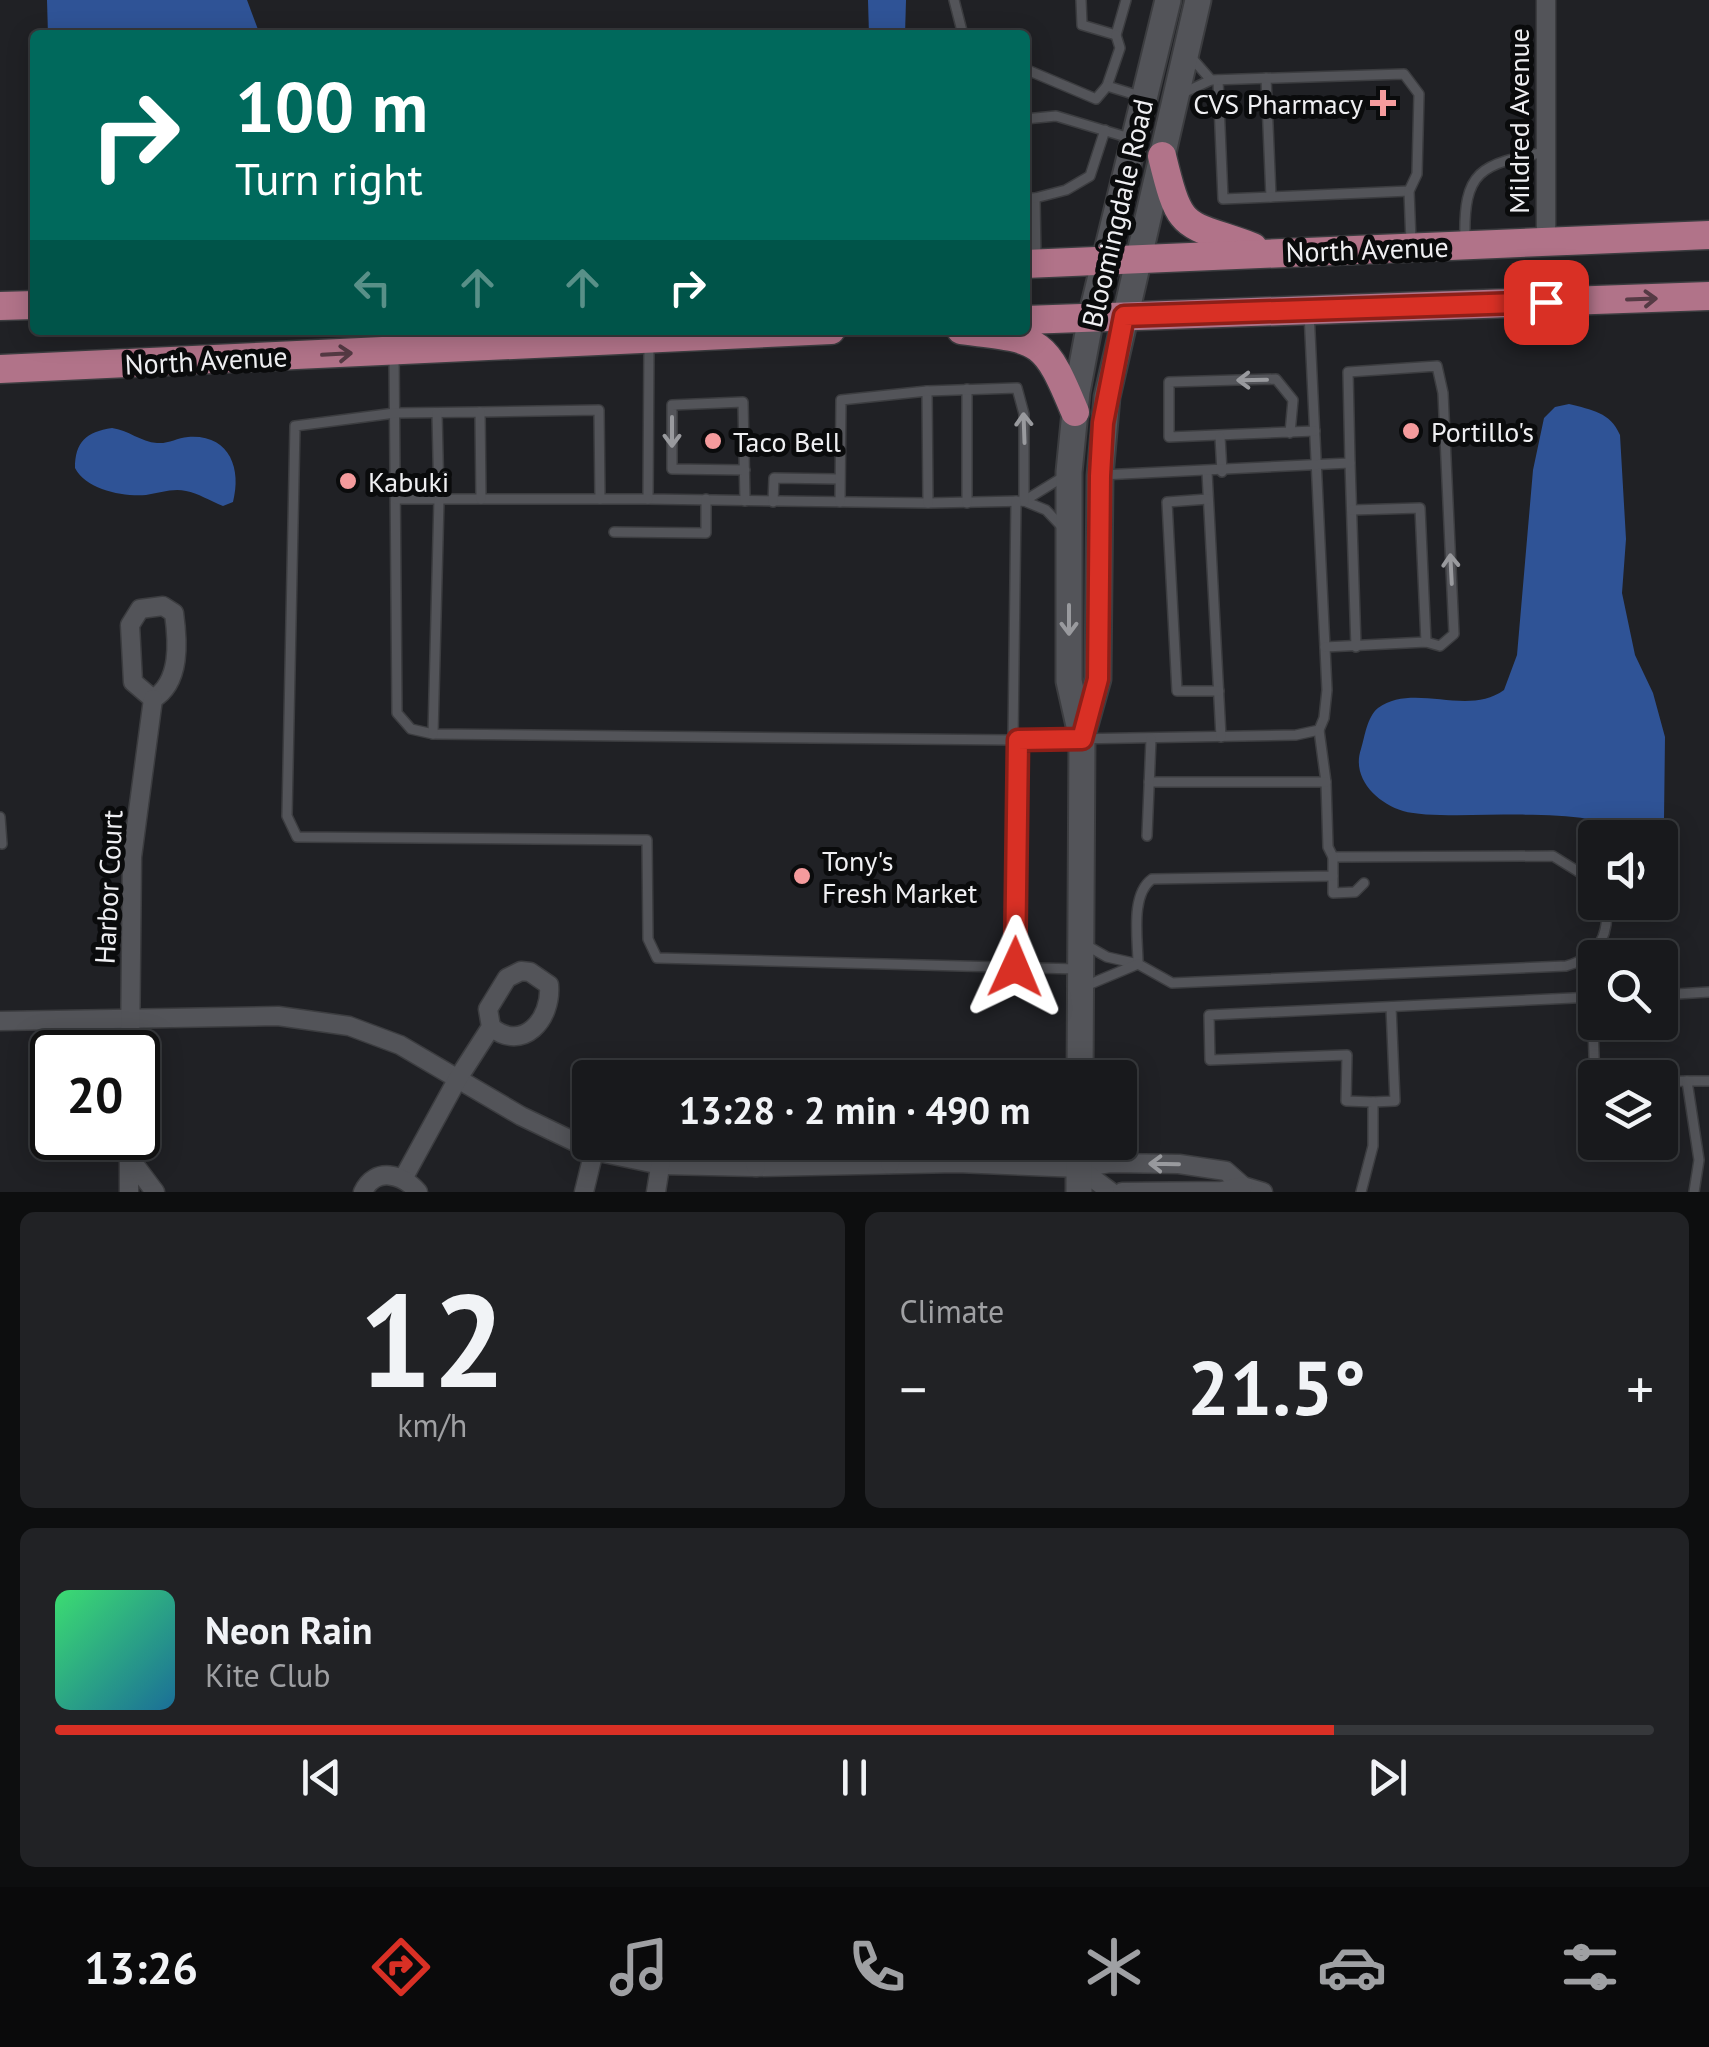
<!DOCTYPE html>
<meta charset="utf-8">
<style>
body{margin:0;font-family:"PT Sans",sans-serif;background:#212225;color:#f1f3f6;height:100vh;display:flex;flex-direction:column;font-size:38px;white-space:nowrap}
*{box-sizing:border-box;margin:0}
p{font-size:32px;color:#9fa0a3}
.icon{flex:none;width:55px;height:55px;fill:none;stroke:currentColor;stroke-width:2;stroke-linecap:round;stroke-linejoin:round}
.map{position:relative;height:1192px;overflow:hidden}
.details{display:flex;flex-direction:column;gap:20px;padding:20px;background:#0d0e0f;flex:1}
.details>*{flex:none}
.guide{position:absolute;left:30px;top:30px;width:1000px;height:305px;border-radius:10px;box-shadow:0 5px 25px #0003,0 0 0 2px #36383b;background:#00695c;color:#fff;overflow:hidden}
.tools{position:absolute;left:1578px;top:820px;display:grid;gap:20px}
.tools a{display:grid;place-items:center;width:100px;height:100px;border-radius:10px;background:#18191c;box-shadow:0 5px 25px #0003,0 0 0 2px #36383b;font-size:50px}
.speed{position:absolute;left:30px;top:1030px;display:flex;gap:20px;font-size:50px;font-weight:700;text-align:center}
.speed>*{display:grid;place-content:center;width:130px;height:130px;border-radius:50%;background:#18191c;box-shadow:0 5px 25px #0003,0 0 0 2px #36383b;line-height:1}
.speed .limit{border:5px solid #111;border-radius:15px;background:#fff;color:#111}
.pin{position:absolute;display:grid;place-items:center;width:85px;height:85px;color:#fff;margin:-42px;border-radius:20px;box-shadow:0 5px 15px #0006}
.me{position:absolute;width:110px;margin:-55px;rotate:1deg;stroke-linejoin:round;filter:drop-shadow(0 0 8px #0008)}
.turn{display:flex;align-items:center;gap:35px;height:210px;padding:0 40px;font-size:45px}
.turn .icon{width:130px;height:130px;stroke-width:2.5}
.turn b{display:block;font-size:70px;line-height:85px}
.lanes{display:flex;align-items:center;height:95px;padding:0 40px;background:#0003;justify-content:center;gap:50px;direction:ltr}
.lanes .off{opacity:.35}
.big{font-size:75px;font-weight:600;line-height:1.1}
.details .tile{flex:1;display:flex;flex-direction:column;justify-content:center;gap:15px;min-width:0;padding:0 35px;border-radius:15px;background:#212225}
.details .dial{align-items:center;gap:0}
.dial b{font-size:130px;line-height:1}
.song{display:flex;align-items:center;gap:30px}
.cover{width:120px;height:120px;border-radius:15px;background:linear-gradient(135deg,hsl(140 70% 55%),hsl(200 70% 35%))}
.played{height:10px;border-radius:5px;background:linear-gradient(90deg,#d93025 80%,#36383b 80%)}
.keys{display:flex;justify-content:space-around;direction:ltr}
.heat{display:flex;justify-content:space-between;align-items:center;font-size:55px;direction:ltr}
.details .tiles{flex:1;display:grid;gap:20px;grid-template-columns:1fr 1fr}
.tile:last-child{grid-column:span 2}
.trip{position:absolute;left:572px;top:1060px;width:565px;height:100px;border-radius:10px;background:#18191c;box-shadow:0 5px 25px #0003,0 0 0 2px #36383b;font-weight:600;line-height:100px;text-align:center}
.tabs{display:flex;height:160px;justify-content:space-around;align-items:center;background:#0a0a0b;color:#9fa0a3}
.tabs .icon{width:70px;height:70px}
.tabs .on{color:#d93025}
.tabs b{font-size:45px;color:#f1f3f6}
.map>svg:first-child{display:block}
</style>
<div class="map">
<svg width="1709" height="1192" viewBox="0 0 1709 1192">
<rect width="100%" height="100%" fill="#202125"/>
<g fill="#2f5396">
<path d="M47 0H247L260 35H48Z"/>
<path d="M868 0H906L905 35H869Z"/>
<path d="M1569 404C1592 410 1610 412 1620 435L1626 539 1622 593 1635 655 1653 693 1665 737 1664 820 1660 840 1625 837C1602 799 1448 824 1403 811 1377 803 1351 778 1361 749 1365 736 1367 717 1378 708 1414 682 1467 717 1504 690L1517 655 1533 470 1544 418 1555 407Z"/>
<path d="M112 428C128 430 141 442 157 443 168 444 177 438 188 437 229 434 242 468 233 502L223 506C210 501 198 493 186 491 173 488 159 493 146 495 124 497 86 490 75 468 75 442 86 432 112 428Z"/>
</g>
<g fill="none" stroke-linecap="round" stroke-linejoin="round">
<g stroke="#3c3d40" stroke-width="12">
<g id="lane">
<path d="M954 0 963 35"/>
<path d="M1081 0 1082 25 1116 35 1126 0"/>
<path d="M1116 35 1120 48 1107 86 1143 97"/>
<path d="M1190 56 1211 80"/>
<path d="M1025 69 1096 99 1107 86"/>
<path d="M1266 78 1271 197"/>
<path d="M1218 80 1223 199 1409 191"/>
<path d="M1183 93 1211 80 1404 74 1419 94 1417 174 1409 191 1411 242"/>
<path d="M1025 119 1056 116 1133 139"/>
<path d="M1025 198H1035L1036 260"/>
<path d="M1035 198 1066 190 1090 176 1105 130"/>
<path d="M1465 241C1463 170 1480 164 1546 152"/>
<path d="M391 330 394 352 397 713 411 729 433 734 1013 740 1296 735 1319 730 1324 718 1327 690 1309 312"/>
<path d="M649 345 648 499 928 503 1024 501 1046 510 1063 528"/>
<path d="M967 389V503"/>
<path d="M927 391 928 503"/>
<path d="M480 412 599 410 600 499"/>
<path d="M1290 433 1293 400 1276 379 1169 382V437L1315 431"/>
<path d="M1220 437 1222 472"/>
<path d="M1350 463 1356 647"/>
<path d="M745 470 672 469V405L743 402 745 501"/>
<path d="M1207 472 1221 737"/>
<path d="M1101 475 1350 463 1348 372 1437 366 1443 393 1454 634 1440 646 1426 642 1325 647"/>
<path d="M396 499H648"/>
<path d="M481 499 480 412 395 413 295 426 287 816 297 837 647 840 648 939 657 958 1078 969"/>
<path d="M1208 499 1167 502 1177 691H1219"/>
<path d="M1024 501 1063 477"/>
<path d="M773 502 774 478 839 479"/>
<path d="M840 502 841 400 927 391 1017 388 1024 414V501"/>
<path d="M1352 510 1420 508 1426 642"/>
<path d="M614 532 706 533V499"/>
<path d="M1319 730 1326 782 1328 847 1333 857 1553 856 1595 882"/>
<path d="M433 734 439 499 437 413"/>
<path d="M1013 740 1016 501"/>
<path d="M1149 782H1326"/>
<path d="M0 817 2 844"/>
<path d="M1147 836 1151 739"/>
<path d="M1333 876V893L1355 892 1364 883"/>
<path d="M1084 944 1107 957 1138 964 1172 983 1566 966C1599 957 1610 935 1606 902"/>
<path d="M1138 964C1138 939 1130 895 1152 879L1333 876V857"/>
<path d="M1015 967 1018 740"/>
<path d="M1083 987 1138 964"/>
<path d="M1660 995 1709 992"/>
<path d="M1592 998 1595 1083"/>
<path d="M1660 1082 1687 1081"/>
<path d="M1373 1102 1395 1101 1391 1007"/>
<path d="M1361 1192 1373 1146V1102L1346 1101 1347 1055 1210 1060 1209 1015 1595 997"/>
<path d="M1694 1192 1699 1160 1687 1081H1709"/>
</g>
</g>
<g stroke="#3c3d40" stroke-width="21">
<g id="street">
<path d="M1546 241V0"/>
<path d="M163 606 174 613C178 642 181 682 153 699L133 682 130 625 140 609Z"/>
<path d="M0 1021 278 1016 349 1026 400 1045 521 1116 594 1151 661 1165 756 1167 957 1163 1079 1168 1110 1163 1179 1164 1226 1171 1243 1186 1263 1192"/>
<path d="M130 1052 132 857 153 699"/>
<path d="M129 1138V1192"/>
<path d="M750 1142 756 1167"/>
<path d="M131 1160 155 1192"/>
<path d="M890 1164 892 1142"/>
<path d="M1079 1168 1111 1192"/>
<path d="M404 1177 457 1080 491 1027 488 1009 507 978 521 971 530 972 549 985C552 1019 523 1053 491 1027"/>
<path d="M363 1192C375 1166 403 1174 418 1192"/>
<path d="M584 1192 594 1151"/>
<path d="M656 1192 664 1142"/>
<path d="M1122 1192 1222 1191 1243 1186"/>
</g>
</g>
<g stroke="#3c3d40" stroke-width="29">
<g id="secondary">
<path d="M1083 732 1098 679 1100 476 1107 397 1198 0"/>
<path d="M1080 1078 1082 739 1069 681V472L1077 392 1091 317 1168 0"/>
<path d="M1079 1192V1142"/>
</g>
</g>
<g stroke="#3c3d40" stroke-width="31">
<g id="primary">
<path d="M1162 156C1181 235 1183 221 1253 247"/>
<path d="M1025 264 1709 235"/>
<path d="M0 306 35 305"/>
<path d="M1025 320 1709 296"/>
<path d="M961 330C1041 340 1044 337 1075 412"/>
<path d="M0 369 831 330"/>
</g>
</g>
<use href="#lane" stroke="#535459" stroke-width="9"/>
<use href="#street" stroke="#535459" stroke-width="18"/>
<use href="#secondary" stroke="#535459" stroke-width="25"/>
<use href="#primary" stroke="#b17389" stroke-width="28"/>
</g>
<defs><path id="oneway-shaft" d="M-6 0H5M1.5-3L5.5 0L1.5 3" fill="none" stroke-width="1.6" stroke-linecap="round" stroke-linejoin="round" transform="scale(2.5)"/></defs>
<g stroke="#553a44">
<use href="#oneway-shaft" transform="translate(1642 299) rotate(-2)"/>
<use href="#oneway-shaft" transform="translate(337 354) rotate(-3)"/>
</g>
<g stroke="#999a9e">
<use href="#oneway-shaft" transform="translate(1252 380) rotate(179)"/>
<use href="#oneway-shaft" transform="translate(1024 428) rotate(-92)"/>
<use href="#oneway-shaft" transform="translate(672 432) rotate(90)"/>
<use href="#oneway-shaft" transform="translate(1451 569) rotate(-93)"/>
<use href="#oneway-shaft" transform="translate(1069 620) rotate(90)"/>
<use href="#oneway-shaft" transform="translate(1164 1164) rotate(-179)"/>
</g>
<g fill="none" stroke-linecap="round" stroke-linejoin="round">
<g stroke="#8d1f18" stroke-width="25">
<path id="route" d="M1015 967 1018 740 1082 739 1098 679 1100 476 1103 423 1124 316 1546 302"/>
</g>
<use href="#route" stroke="#d93025" stroke-width="18"/>
</g>
<g fill="#f59b9d" stroke="#0a0b0c" stroke-width="4">
<path d="M1378 88h10v10h10v10h-10v10h-10v-10h-10v-10h10z"/>
<circle cx="1411" cy="431" r="10"/>
<circle cx="713" cy="441" r="10"/>
<circle cx="348" cy="481" r="10"/>
<circle cx="802" cy="876" r="10"/>
</g>
<g text-anchor="middle" dominant-baseline="central" stroke-width="10" stroke-linejoin="round" paint-order="stroke">
<g font-size="28" fill="#efeff2" stroke="#0a0b0c" text-anchor="start">
<text x="1363" y="103" text-anchor="end">CVS Pharmacy</text>
<text x="1431" y="431">Portillo's</text>
<text x="733" y="441">Taco Bell</text>
<text x="368" y="481">Kabuki</text>
<text x="822" y="860">Tony's<tspan x="822" dy="32">Fresh Market</tspan></text>
</g>
<g font-size="28" fill="#efeff2" stroke="#0a0b0c">
<text transform="translate(1518 121) rotate(-90)">Mildred Avenue</text>
<text transform="translate(1117 213) rotate(-77)">Bloomingdale Road</text>
<text transform="translate(1367 249) rotate(-2)">North Avenue</text>
<text transform="translate(206 360) rotate(-3)">North Avenue</text>
<text transform="translate(108 887) rotate(-87)">Harbor Court</text>
</g>
</g>
</svg>
<div class="tools">
<a><svg class="icon" aria-label="sound" viewBox="0 0 24 24"><path d="M4 9h4l5-4v14l-5-4H4zM17 9q2 3 0 6"/></svg></a>
<a><svg class="icon" aria-label="search" viewBox="0 0 24 24"><circle cx="10" cy="10" r="6"/><path d="M15 15l6 6"/></svg></a>
<a><svg class="icon" aria-label="layers" viewBox="0 0 24 24"><path d="M12 4l9 5-9 5-9-5zM3 14l9 5 9-5"/></svg></a>
</div>
<div class="speed"><div class="limit">20</div></div>
<div class="pin" style="left:1546px;top:302px;background:#d93025"><svg class="icon" aria-label="arrive" viewBox="0 0 24 24"><path d="M6 21V4h12l-3 4 3 4H6"/></svg></div>
<svg class="me" style="left:1015px;top:967px" viewBox="-20 -20 40 40"><path d="M0-17L14 15 0 8-14 15z" fill="#d93025" stroke="#fff" stroke-width="4"/></svg>
<div class="trip">13:28 · 2 min · 490 m</div>
<div class="guide">
<div class="turn"><svg class="icon" aria-label="right" viewBox="0 0 24 24"><path d="M7 20v-9h11M14 6l5 5-5 5"/></svg><div><b>100 m</b>Turn right</div></div>
<div class="lanes"><svg class="icon off" aria-label="left" viewBox="0 0 24 24"><path d="M17 20v-9H6M10 6l-5 5 5 5"/></svg><svg class="icon off" aria-label="ahead" viewBox="0 0 24 24"><path d="M12 20V5M6 11l6-6 6 6"/></svg><svg class="icon off" aria-label="ahead" viewBox="0 0 24 24"><path d="M12 20V5M6 11l6-6 6 6"/></svg><svg class="icon" aria-label="right" viewBox="0 0 24 24"><path d="M7 20v-9h11M14 6l5 5-5 5"/></svg></div>
</div>
</div>
<section class="details">
<div class="tiles">
<div class="tile dial"><b>12</b><p>km/h</p></div>
<div class="tile"><p>Climate</p>
<div class="heat"><a>−</a><b class="big">21.5°</b><a>+</a></div>
</div>
<div class="tile">
<div class="song"><i class="cover"></i><div><b>Neon Rain</b><p>Kite Club</p></div></div>
<div class="played"></div>
<div class="keys"><svg class="icon" aria-label="previous" viewBox="0 0 24 24"><path d="M18 5L8 12l10 7zM5 5v14"/></svg><svg class="icon" aria-label="pause" viewBox="0 0 24 24"><path d="M8 5v14M16 5v14"/></svg><svg class="icon" aria-label="next" viewBox="0 0 24 24"><path d="M6 5l10 7-10 7zM19 5v14"/></svg></div>
</div>
</div>
</section>
<nav class="tabs">
<b>13:26</b>
<svg class="icon on" aria-label="directions" viewBox="0 0 24 24"><path d="M12 3l9 9-9 9-9-9zM9 14v-3h6M13 9l2 2-2 2"/></svg>
<svg class="icon" aria-label="music" viewBox="0 0 24 24"><path d="M9 18V5l10-2v13"/><circle cx="6" cy="18" r="3"/><circle cx="16" cy="16" r="3"/></svg>
<svg class="icon" aria-label="phone" viewBox="0 0 24 24"><path d="M5 4h4l2 5-3 2q2 4 5 5l2-3 5 2v4C11 20 4 13 5 4z"/></svg>
<svg class="icon" aria-label="climate" viewBox="0 0 24 24"><path d="M12 3v18M4 7l16 10M4 17L20 7"/></svg>
<svg class="icon" aria-label="car" viewBox="0 0 24 24"><path d="M5 17H2v-5l4-1 3-4h7l3 4 3 1v5h-3M9 17h6M6 11h13"/><circle cx="7" cy="17" r="2"/><circle cx="17" cy="17" r="2"/></svg>
<svg class="icon" aria-label="filters" viewBox="0 0 24 24"><path d="M4 7h16M4 17h16"/><circle cx="9" cy="7" r="2"/><circle cx="15" cy="17" r="2"/></svg>
</nav>
